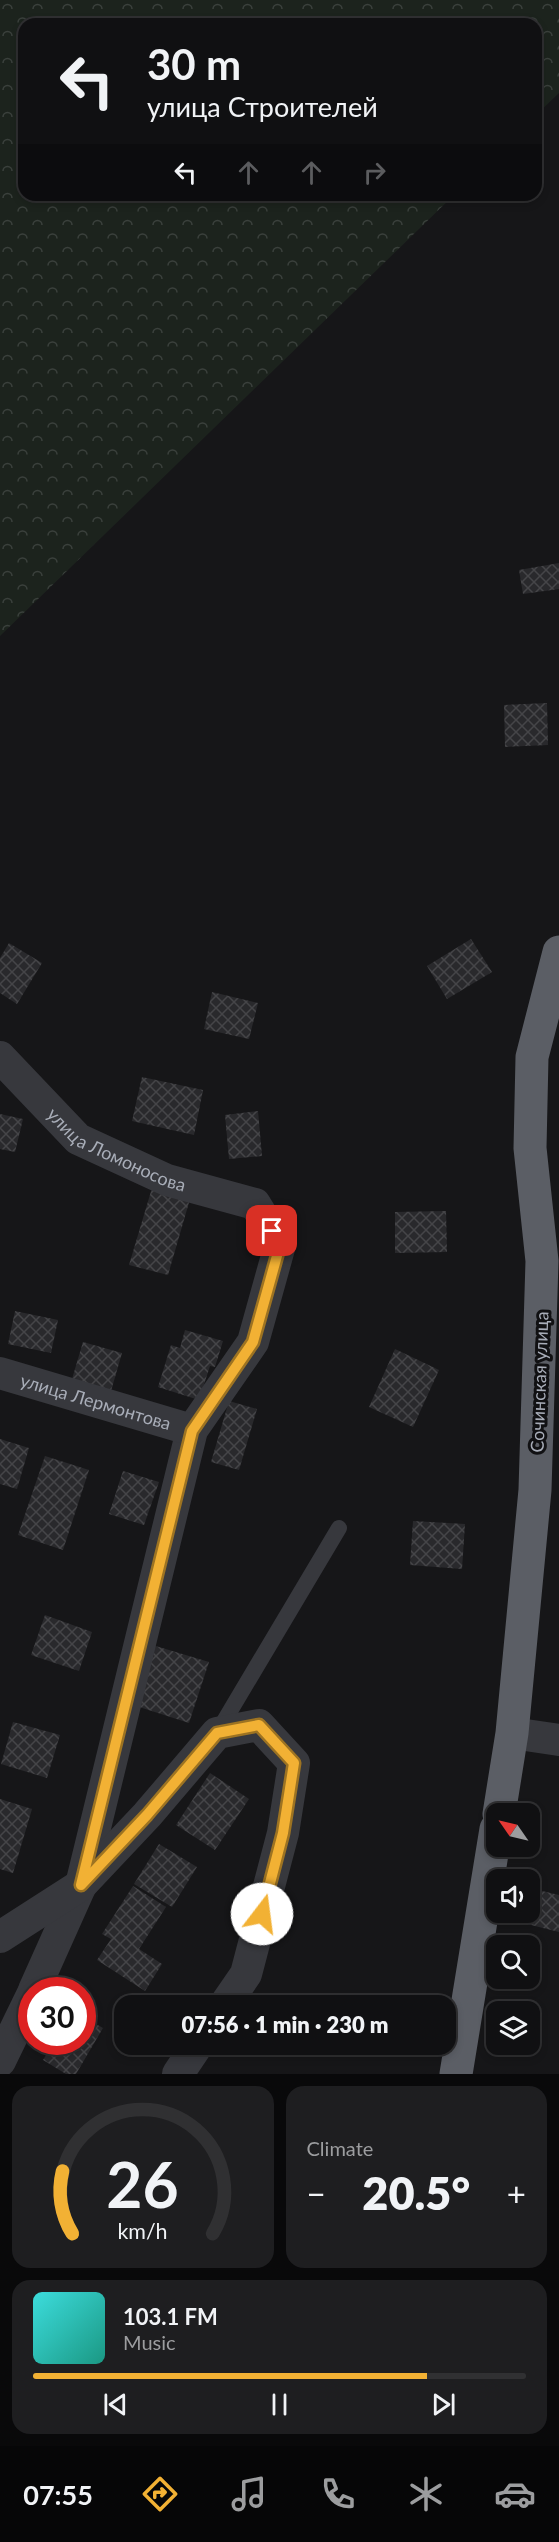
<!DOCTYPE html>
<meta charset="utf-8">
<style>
body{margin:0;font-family:Lato,sans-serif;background:#1e1e20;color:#f1f3f6;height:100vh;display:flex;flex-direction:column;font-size:22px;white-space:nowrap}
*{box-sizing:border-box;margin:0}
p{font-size:20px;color:#9c9d9f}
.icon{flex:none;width:33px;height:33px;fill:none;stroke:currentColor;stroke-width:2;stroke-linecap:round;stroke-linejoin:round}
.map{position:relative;height:2074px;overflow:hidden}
.sheet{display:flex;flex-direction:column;gap:12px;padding:12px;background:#09090a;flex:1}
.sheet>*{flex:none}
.banner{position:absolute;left:18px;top:18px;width:524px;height:183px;border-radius:18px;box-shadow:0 3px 9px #0003,0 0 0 2px #303032;background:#101012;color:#f1f3f6;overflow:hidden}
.needle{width:39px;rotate:304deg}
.controls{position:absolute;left:486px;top:1803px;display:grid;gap:12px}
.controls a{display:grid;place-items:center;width:54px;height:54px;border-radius:12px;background:#101012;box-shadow:0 3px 9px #0003,0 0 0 2px #303032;font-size:30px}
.speed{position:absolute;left:18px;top:1977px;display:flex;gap:12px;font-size:30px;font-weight:700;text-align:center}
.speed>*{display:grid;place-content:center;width:78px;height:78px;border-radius:50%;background:#101012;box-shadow:0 3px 9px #0003,0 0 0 2px #303032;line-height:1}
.speed .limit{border:9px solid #d22;background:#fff;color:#111}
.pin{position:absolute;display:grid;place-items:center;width:51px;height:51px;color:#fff;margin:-26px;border-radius:12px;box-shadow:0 3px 9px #0006}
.me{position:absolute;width:66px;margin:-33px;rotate:15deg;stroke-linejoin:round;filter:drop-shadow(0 0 4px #0008)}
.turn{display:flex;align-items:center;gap:21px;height:126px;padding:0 30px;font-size:27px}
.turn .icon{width:78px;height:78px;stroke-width:2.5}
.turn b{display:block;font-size:42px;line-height:51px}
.lanes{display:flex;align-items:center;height:57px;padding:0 30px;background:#0003;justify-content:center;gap:30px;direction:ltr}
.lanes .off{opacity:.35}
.big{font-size:45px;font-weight:800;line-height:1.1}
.sheet .card{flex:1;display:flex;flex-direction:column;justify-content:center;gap:9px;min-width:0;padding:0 21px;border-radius:18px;background:#1e1e20}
.sheet .dial{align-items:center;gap:0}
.dial svg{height:156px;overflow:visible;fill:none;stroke:#303032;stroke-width:7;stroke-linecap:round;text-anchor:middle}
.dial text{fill:#f1f3f6;stroke:none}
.song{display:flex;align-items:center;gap:18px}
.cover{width:72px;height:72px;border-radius:9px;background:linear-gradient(135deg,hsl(180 70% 55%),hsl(170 70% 35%))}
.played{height:6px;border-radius:3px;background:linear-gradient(90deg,#f2b134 80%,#303032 80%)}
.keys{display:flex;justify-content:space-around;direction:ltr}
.heat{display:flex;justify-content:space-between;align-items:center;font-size:33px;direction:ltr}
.sheet .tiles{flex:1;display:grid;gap:12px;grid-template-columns:1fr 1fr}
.card:last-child{grid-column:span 2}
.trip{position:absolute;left:114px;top:1995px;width:342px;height:60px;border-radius:18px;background:#101012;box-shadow:0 3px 9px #0003,0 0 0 2px #303032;font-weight:800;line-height:60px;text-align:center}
.tab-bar{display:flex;height:96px;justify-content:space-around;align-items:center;background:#060607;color:#9c9d9f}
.tab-bar .icon{width:42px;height:42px}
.tab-bar .selected{color:#f2b134}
.tab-bar b{font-size:27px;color:#f1f3f6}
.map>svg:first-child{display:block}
</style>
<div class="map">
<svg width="559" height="2074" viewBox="0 0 559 2074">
<defs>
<pattern id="forest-crowns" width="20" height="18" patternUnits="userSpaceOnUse" patternTransform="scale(1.5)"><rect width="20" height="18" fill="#1c231d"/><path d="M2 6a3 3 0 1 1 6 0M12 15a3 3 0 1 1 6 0" fill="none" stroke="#3a403c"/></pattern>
<pattern id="building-cross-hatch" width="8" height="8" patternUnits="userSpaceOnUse" patternTransform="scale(1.5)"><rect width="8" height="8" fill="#29292c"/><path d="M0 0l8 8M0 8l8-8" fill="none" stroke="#454548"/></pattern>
</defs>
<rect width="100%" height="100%" fill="#161618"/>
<path fill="url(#forest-crowns)" d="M0 0H559V93L536 115V24H24V195H454L0 636Z"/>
<g fill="url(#building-cross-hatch)">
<path d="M559 563V589L523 594 519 570Z"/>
<path d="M547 703 548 745 505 747 504 705Z"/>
<path d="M471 939 492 972 447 999 427 966Z"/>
<path d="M9 943 42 963 17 1004 0 993V958Z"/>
<path d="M212 992 258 1003 249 1039 204 1029Z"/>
<path d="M142 1077 203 1090 194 1135 132 1121Z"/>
<path d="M258 1111 262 1156 229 1159 225 1115Z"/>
<path d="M0 1114 23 1119 15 1152 0 1149Z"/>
<path d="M152 1188 190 1199 168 1275 129 1265Z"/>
<path d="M446 1211 447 1252 395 1253V1212Z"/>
<path d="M15 1311 58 1320 51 1353 8 1344Z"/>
<path d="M185 1330 223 1341 215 1367 210 1366 199 1400 158 1387 171 1345 180 1348Z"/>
<path d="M83 1342 122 1353 111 1391 72 1379Z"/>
<path d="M395 1349 439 1370 413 1427 369 1407Z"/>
<path d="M229 1401 257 1409 239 1470 211 1462Z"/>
<path d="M0 1439 29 1448 17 1489 0 1484Z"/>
<path d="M45 1456 89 1470 63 1550 18 1535Z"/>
<path d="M123 1471 159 1482 144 1525 109 1514Z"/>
<path d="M413 1521 465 1524 462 1569 410 1565Z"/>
<path d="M45 1615 92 1632 79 1671 31 1655Z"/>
<path d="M149 1644 209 1662 189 1723 130 1704Z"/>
<path d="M13 1722 60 1735 47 1778 1 1764Z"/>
<path d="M210 1773 249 1799 215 1850 176 1825Z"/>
<path d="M0 1799 32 1809 13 1873 0 1869Z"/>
<path d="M159 1844 197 1867 172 1907 134 1884Z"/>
<path d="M133 1886 166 1907 139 1949 162 1964 145 1991 97 1960 111 1939 102 1934Z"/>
<path d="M530 1888 559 1895V1932L519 1922 521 1912H530Z"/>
<path d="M82 2016 103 2028 76 2074H66L43 2060 54 2042H82Z"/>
</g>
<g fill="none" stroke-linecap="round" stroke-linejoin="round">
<path stroke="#37383d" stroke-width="16" d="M217 1733 339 1528"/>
<g stroke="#37383d" stroke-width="32">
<path id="s1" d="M0 1057 78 1139 167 1180 255 1204 280 1245 253 1342 192 1430 81 1885 34 1990"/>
<path id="s2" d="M0 1373 192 1430"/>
<path d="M512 1733 559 1740"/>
<path d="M0 1937 81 1885 147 1815 217 1733 259 1725 294 1763 283 1833 246 1974 224 2006"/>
<path d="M0 2061 32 1995"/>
<path d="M178 2074 198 2044"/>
</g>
<g stroke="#5b5e65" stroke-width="33">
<path d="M499 1814 512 1733 535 1490 542 1261 530 1148 532 1057 559 952"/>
<path d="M456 2074 496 1829"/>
</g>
</g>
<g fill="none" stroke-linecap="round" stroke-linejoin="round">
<g stroke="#9d7322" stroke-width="15">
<path id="route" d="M262 1914 283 1833 294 1763 259 1725 217 1733 147 1815 81 1885 192 1431 253 1342 280 1245 272 1231"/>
</g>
<use href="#route" stroke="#f2b134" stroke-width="10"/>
</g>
<g text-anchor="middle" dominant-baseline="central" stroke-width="6" stroke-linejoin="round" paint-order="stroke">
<g font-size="18" fill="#a8adb8" stroke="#111113">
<text stroke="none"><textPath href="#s1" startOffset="152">улица Ломоносова</textPath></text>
<text transform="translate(539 1382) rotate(-88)">Сочинская улица</text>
<text stroke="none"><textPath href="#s2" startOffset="100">улица Лермонтова</textPath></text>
</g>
</g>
</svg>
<div class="controls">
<a><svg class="needle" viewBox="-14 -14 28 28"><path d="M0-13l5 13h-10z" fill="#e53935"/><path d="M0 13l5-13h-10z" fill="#9c9d9f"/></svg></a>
<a><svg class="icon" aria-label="sound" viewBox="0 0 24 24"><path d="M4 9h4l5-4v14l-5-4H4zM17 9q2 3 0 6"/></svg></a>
<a><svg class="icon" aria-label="search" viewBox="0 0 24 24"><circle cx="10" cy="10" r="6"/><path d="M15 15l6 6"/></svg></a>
<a><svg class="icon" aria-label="layers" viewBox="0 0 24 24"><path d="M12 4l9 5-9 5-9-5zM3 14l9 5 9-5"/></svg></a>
</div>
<div class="speed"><div class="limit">30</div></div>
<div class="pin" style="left:272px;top:1231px;background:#d93025"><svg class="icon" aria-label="arrive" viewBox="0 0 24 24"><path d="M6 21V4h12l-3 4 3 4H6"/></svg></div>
<svg class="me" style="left:262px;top:1914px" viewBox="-20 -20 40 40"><circle r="19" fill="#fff"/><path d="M0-13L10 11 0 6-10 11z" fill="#f2b134"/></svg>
<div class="trip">07:56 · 1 min · 230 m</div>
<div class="banner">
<div class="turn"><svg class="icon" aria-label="left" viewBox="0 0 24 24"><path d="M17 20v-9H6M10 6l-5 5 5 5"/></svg><div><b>30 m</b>улица Строителей</div></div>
<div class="lanes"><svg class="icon" aria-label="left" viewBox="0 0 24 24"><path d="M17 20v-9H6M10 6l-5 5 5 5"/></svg><svg class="icon off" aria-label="ahead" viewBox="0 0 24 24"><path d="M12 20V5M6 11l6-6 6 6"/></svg><svg class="icon off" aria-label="ahead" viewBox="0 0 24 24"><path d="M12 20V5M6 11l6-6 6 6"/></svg><svg class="icon off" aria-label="right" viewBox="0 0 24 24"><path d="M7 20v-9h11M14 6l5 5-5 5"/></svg></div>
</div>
</div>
<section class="sheet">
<div class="tiles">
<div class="card dial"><svg viewBox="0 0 100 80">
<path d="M14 69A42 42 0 1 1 86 69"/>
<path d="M14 69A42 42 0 0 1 9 37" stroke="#f2b134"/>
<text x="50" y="56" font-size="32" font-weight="700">26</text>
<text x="50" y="72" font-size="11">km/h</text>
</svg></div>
<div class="card"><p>Climate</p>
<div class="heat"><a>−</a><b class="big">20.5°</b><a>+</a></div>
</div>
<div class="card">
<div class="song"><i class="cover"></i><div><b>103.1 FM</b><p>Music</p></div></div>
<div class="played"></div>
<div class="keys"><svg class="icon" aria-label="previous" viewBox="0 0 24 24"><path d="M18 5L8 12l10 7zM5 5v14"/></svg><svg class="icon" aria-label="pause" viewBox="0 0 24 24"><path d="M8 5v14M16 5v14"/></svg><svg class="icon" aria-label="next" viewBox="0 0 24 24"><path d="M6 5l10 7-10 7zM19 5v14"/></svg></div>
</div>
</div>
</section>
<nav class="tab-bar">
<b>07:55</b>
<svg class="icon selected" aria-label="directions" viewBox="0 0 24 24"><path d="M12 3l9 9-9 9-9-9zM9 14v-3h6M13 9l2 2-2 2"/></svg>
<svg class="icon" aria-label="music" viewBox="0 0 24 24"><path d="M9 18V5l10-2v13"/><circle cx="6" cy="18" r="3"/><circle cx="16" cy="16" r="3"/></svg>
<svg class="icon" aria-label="phone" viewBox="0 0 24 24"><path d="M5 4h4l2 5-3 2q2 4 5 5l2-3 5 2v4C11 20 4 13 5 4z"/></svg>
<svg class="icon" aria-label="climate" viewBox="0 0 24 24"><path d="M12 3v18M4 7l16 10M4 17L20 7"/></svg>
<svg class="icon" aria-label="car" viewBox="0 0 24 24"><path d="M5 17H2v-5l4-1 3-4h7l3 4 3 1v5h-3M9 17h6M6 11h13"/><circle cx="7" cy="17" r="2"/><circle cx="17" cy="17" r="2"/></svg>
</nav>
